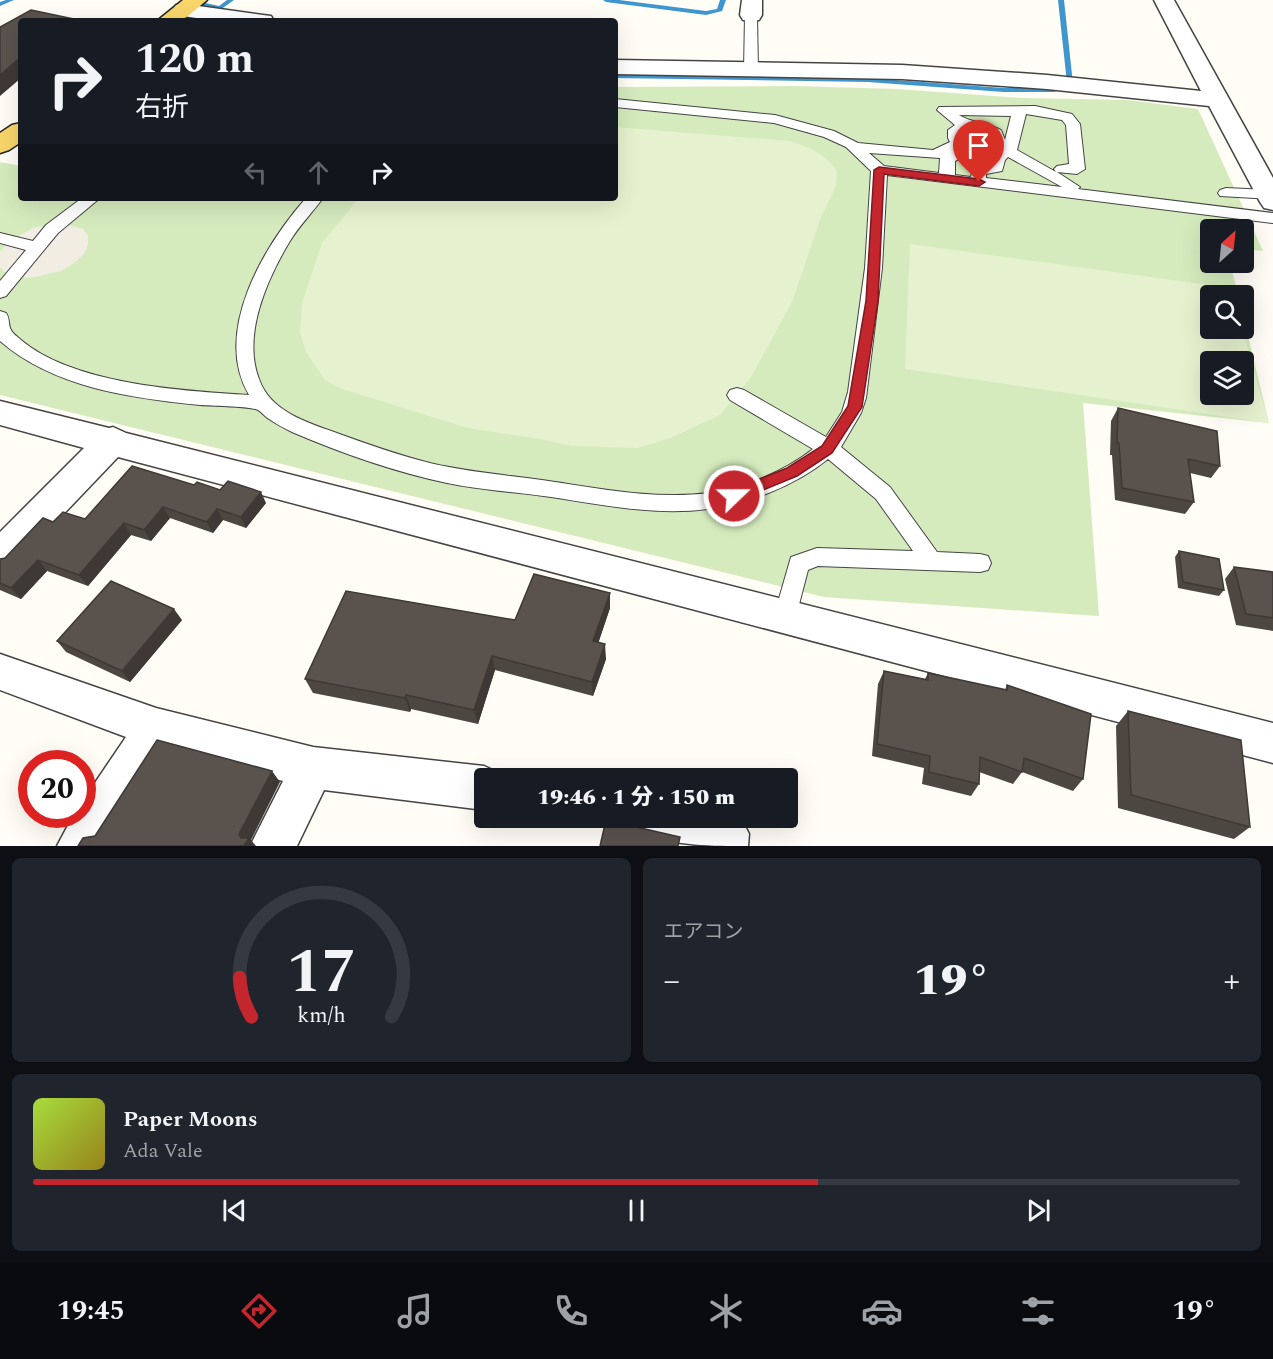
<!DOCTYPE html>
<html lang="ja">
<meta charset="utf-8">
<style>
body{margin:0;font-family:Spectral,"Noto Sans JP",serif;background:#20242c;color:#f1f3f6;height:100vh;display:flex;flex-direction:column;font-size:22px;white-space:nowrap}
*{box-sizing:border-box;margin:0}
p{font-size:20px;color:#9ea1a6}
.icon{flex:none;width:33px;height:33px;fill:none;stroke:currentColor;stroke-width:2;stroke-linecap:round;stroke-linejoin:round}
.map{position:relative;height:846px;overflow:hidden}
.details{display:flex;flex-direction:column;gap:12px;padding:12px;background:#0d0f14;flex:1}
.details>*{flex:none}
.top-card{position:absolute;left:18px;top:18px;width:600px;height:183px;border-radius:6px;box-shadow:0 6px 24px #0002;background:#171b24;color:#f1f3f6;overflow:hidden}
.needle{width:39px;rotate:27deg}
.buttons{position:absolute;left:1200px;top:219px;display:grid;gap:12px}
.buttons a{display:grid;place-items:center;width:54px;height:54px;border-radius:6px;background:#171b24;box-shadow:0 6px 24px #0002;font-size:30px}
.speed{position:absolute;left:18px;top:750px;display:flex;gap:12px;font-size:30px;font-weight:700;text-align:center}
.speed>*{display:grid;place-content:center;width:78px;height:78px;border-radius:50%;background:#171b24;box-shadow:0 6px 24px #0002;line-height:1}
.speed .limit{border:9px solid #d22;background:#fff;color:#111}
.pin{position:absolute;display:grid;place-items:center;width:51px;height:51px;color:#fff;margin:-62px -26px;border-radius:50% 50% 50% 0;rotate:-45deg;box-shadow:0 0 6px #0007}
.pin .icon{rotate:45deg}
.me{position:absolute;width:66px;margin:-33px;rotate:68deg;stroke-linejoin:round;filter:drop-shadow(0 0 4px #0008)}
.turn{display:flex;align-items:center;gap:21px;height:126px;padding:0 18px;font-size:27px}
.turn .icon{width:78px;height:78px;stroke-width:2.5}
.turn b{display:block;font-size:42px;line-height:51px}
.lanes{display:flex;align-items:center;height:57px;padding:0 18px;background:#0003;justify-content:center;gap:30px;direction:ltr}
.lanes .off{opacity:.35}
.big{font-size:45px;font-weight:800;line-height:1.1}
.details .tile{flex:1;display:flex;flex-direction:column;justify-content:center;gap:9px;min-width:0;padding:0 21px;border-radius:9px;background:#20242c}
.details .dial{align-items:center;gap:0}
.dial svg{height:156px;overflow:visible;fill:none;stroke:#363941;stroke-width:7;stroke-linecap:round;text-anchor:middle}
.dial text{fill:#f1f3f6;stroke:none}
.song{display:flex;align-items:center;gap:18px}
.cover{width:72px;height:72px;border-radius:9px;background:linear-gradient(135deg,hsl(80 70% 55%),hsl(50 70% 35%))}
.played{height:6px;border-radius:3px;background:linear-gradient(90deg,#c4262e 65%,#363941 65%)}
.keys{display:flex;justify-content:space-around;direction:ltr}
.heat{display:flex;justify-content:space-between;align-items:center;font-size:33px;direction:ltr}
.details .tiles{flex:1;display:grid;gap:12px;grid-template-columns:1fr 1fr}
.tile:last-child{grid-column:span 2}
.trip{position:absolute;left:474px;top:768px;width:324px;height:60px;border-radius:6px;background:#171b24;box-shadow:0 6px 24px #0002;font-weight:800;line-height:60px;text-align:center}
.tab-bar{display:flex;height:96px;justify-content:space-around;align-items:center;background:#090b0e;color:#9ea1a6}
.tab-bar .icon{width:42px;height:42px}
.tab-bar .selected{color:#c4262e}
.tab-bar b{font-size:27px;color:#f1f3f6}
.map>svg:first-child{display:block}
</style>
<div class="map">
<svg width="1273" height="846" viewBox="0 0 1273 846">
<rect width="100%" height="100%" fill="#fffdf5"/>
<path fill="#d5ebbd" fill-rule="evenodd" d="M792 86 898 89 1023 98 1128 100 1198 109 1263 251 1244 249V230H1210V262L1230 263 1238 295 1210 296V328H1244V319L1269 423 1083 403 1099 616 824 597 0 395V162L21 166V198H615V87ZM1210 362H1244V394H1210Z"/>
<g fill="#e6f2cf" fill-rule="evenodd">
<path d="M615 127 790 141C810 148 825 153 837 171L836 186 821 217 792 302 751 377 720 415 670 438 638 448 572 446 540 439 468 428 342 389 325 380 306 352 300 333 302 303 322 243 359 198H615Z"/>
<path d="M910 244 1230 288 1232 295 1210 296V328L1242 329 1269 423 905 369ZM1210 362H1244V394H1210Z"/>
</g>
<path fill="#f1ede2" d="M61 223 83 229 88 236V245L84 254 74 263 61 271 30 278 16 277 6 273 0 268V252L8 242 33 228Z"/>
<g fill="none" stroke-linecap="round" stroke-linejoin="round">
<g fill="#3f96cf" fill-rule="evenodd">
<path d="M6 0H14L0 6V2Z"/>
<path d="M181 0H192L219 6 227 0H234L220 10Z"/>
<path d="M603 0H619L706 11 717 9 720 0H726L722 11 706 15 606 2Z"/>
<path d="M1058 0H1064L1073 84 1054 92H1004L868 82 615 78V74L868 78 1004 88H1053L1067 83Z"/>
</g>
<g stroke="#444" stroke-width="2">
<g id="service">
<path d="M751 11 757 15 758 71 751 75 744 71 745 15Z"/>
<path d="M615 99 775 115 834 131 858 143 933 150 950 142 948 138V130L955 125 937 110 939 107 1035 106 1072 114 1080 124 1085 169 1077 174 1057 172 1080 187 1078 189 1273 213V223L887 175 882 268 866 398 861 413 841 447 890 487 937 552 980 554 988 556 991 563 988 570 980 572 818 566 808 570 796 616 793 623 785 626 777 623 774 616 791 557 817 548 913 551 876 499 828 459C796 485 749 504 708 509 656 516 602 505 551 497 516 492 481 490 447 483 395 472 341 453 292 432 284 428 276 424 269 419 265 417 262 412 258 410 250 406 211 406 200 405 131 398 54 388 0 341V311L6 313C10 318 8 325 11 330 13 334 18 337 21 340 73 384 182 391 249 395 212 332 264 246 306 198H323C312 213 299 226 290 241 267 279 242 335 259 379 270 411 306 422 334 432 367 444 400 456 434 464 470 472 506 475 542 480 597 488 654 500 709 493 745 488 785 471 813 449L730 400 727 395 730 390 737 388 744 390 826 437 842 412 848 392 865 268 871 171 846 147 824 137 774 123 615 107ZM1026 114 1062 120 1066 125 1069 164 1057 166 1054 169 1056 172 1017 150ZM959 115 1011 116 1005 140 1001 130C987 122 971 123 959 115ZM972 129 989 135 991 141 975 144 962 137V132ZM996 150 997 151 994 154 984 153ZM869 153 940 158 939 173 884 166ZM1008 157 1062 187 986 178V174L1002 171 1005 160ZM959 159 989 163V165L973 168 971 177 955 175V161Z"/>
<path d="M1226 188 1269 190 1273 191V199L1220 196 1218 193 1220 190Z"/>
<path d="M82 198H100L58 233 6 296 0 298V281L26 250 0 243V233L33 241 46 225Z"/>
</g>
</g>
<g stroke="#444" stroke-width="3">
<g id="minor">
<path d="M742 0H762V15L759 20 751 21 743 20 740 15Z"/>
<path d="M1154 0H1174L1273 178V210L1264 208 1260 202 1209 106 1047 89 902 79 615 74V60L902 65 1047 75 1201 91Z"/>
<path d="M184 4 263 15 271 16 274 21H217L176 15 173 10 176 5Z"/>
<path d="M0 401 109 428 113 427 126 433 1273 723V763L118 457 13 567 0 571V532L84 448 0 425Z"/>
<path d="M0 654 156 708 313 747 484 766 499 773 502 778H484V810L324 790 297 846H250L283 781 166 750 106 846H57L74 814H82V802L126 737 0 690Z"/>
<path d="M636 818H741L749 834 748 846C711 846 677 846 642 834Z"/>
</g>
</g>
<g stroke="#222" stroke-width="3">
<g id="primary">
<path d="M183 0H207L182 21H157Z"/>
<path d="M21 123V142L9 150 0 153V133L12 125Z"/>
</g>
</g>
<use href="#service" fill="#fff" fill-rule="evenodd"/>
<use href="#minor" fill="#fff" fill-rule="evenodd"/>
<use href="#primary" fill="#f9d66b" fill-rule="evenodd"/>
</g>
<g fill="#4d4742">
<path d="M1118 408 1220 466 1211 478 1190 473 1194 502 1185 514 1115 500 1112 455H1110L1111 421Z"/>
<path d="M194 485 220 490 266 503 246 528 223 520 213 533 170 518 151 541 131 535 88 586 47 571 21 599 0 590V559L5 558 53 522 85 519Z"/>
<path d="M1179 551 1224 590 1219 596 1178 588 1175 557Z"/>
<path d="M1234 567 1273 572V631L1236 625 1225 579Z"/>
<path d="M610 608 598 643 606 659 593 696 495 670 478 724 411 709 410 712 313 693 305 679Z"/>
<path d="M182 620 130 682 66 652 57 641Z"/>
<path d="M884 671 925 679 928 673 1005 690 1007 685 1083 779 1073 791 1022 772 1013 784 979 772V784L971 796 922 784 924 768 872 756 878 684Z"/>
<path d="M1128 711 1250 827 1234 839 1118 808 1116 726Z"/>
</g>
<g fill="#3f3936">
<path d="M21 57V78L0 96V75Z"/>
<path d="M261 492 266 503 246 528 241 517Z"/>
<path d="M163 507 170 518 151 541 144 530Z"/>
<path d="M217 509 223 520 213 533 207 522Z"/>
<path d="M124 523 131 535 88 586 79 575Z"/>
<path d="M38 560 47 571 21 599 11 588Z"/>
<path d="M610 593V608L594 656 593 641Z"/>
<path d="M174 609 182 620 130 682 122 671Z"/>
<path d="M605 644 606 659 593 696 592 682Z"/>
<path d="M492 656 495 670 478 724 474 710Z"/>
<path d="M406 695 411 709 410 712 405 698Z"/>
<path d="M272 771 280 782 251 840 256 846H244L239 834Z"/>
</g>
<g fill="#5a524d" stroke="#3f3936" stroke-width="1.5">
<path d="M31 10 74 19 70 21H21V57L0 75V27Z"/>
<path d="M186 18 203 21H182Z"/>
<path d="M1118 408 1217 431 1220 466 1188 459 1194 502 1122 488 1119 443H1117Z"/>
<path d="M132 466 194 485 197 482 220 490 228 481 261 492 241 517 217 509 207 522 163 507 144 530 124 523 79 575 38 560 11 588 0 583V559L5 558 43 518 53 522 63 512 85 519Z"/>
<path d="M1179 551 1219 559 1224 590 1183 582Z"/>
<path d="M1234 567 1273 572V618L1246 614Z"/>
<path d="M534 574 610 593 593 641 605 644 592 682 492 656 474 710 406 695 405 698 305 679 346 591 515 620Z"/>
<path d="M111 581 174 609 122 671 57 641Z"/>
<path d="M884 671 928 680V673L1007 690V685L1091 714 1083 779 1024 758 1022 772 980 757 979 784 929 772 930 756 877 744Z"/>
<path d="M1128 711 1241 740 1250 827 1131 795Z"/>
<path d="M157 740 272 771 239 834 241 838H249L244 846H78L83 838 95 836Z"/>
<path d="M606 820 680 837 678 846H600Z"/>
</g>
<path fill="#c4262e" stroke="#7f191e" stroke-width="1.5" d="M879 167 979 179 985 182 979 186 884 174 878 301 862 407 832 453 797 476 739 500H728L726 496 728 492 787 468 822 446 848 406 866 301 874 170Z"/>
</svg>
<div class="buttons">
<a><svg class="needle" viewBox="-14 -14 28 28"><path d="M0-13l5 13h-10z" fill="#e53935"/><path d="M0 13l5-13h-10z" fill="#9ea1a6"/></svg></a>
<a><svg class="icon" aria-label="search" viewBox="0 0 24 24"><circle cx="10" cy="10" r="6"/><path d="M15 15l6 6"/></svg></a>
<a><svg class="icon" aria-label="layers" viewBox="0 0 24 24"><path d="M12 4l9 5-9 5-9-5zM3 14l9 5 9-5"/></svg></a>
</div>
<div class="speed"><div class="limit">20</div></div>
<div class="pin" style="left:979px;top:182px;background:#d93025"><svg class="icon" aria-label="arrive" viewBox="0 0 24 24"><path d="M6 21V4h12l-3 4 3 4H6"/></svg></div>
<svg class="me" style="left:734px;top:496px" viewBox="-20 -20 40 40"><circle r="17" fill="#c4262e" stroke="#fff" stroke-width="3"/><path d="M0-11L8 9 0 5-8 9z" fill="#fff"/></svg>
<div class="trip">19:46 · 1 分 · 150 m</div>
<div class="top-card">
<div class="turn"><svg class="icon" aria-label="right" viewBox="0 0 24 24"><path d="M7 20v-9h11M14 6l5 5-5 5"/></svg><div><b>120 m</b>右折</div></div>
<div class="lanes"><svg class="icon off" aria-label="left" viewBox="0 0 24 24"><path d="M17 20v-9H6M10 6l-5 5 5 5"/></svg><svg class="icon off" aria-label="ahead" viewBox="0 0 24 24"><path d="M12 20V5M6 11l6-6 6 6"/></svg><svg class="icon" aria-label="right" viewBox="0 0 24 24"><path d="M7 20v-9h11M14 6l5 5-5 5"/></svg></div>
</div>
</div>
<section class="details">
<div class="tiles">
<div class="tile dial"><svg viewBox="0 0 100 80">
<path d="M14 69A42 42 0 1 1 86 69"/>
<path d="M14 69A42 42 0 0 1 8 49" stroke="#c4262e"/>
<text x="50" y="56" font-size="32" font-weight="700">17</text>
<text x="50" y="72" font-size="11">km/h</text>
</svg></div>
<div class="tile"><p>エアコン</p>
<div class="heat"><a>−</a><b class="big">19°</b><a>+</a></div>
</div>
<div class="tile">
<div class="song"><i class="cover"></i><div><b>Paper Moons</b><p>Ada Vale</p></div></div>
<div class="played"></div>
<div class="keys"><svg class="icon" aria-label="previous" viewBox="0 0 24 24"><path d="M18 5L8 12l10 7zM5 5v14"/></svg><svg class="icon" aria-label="pause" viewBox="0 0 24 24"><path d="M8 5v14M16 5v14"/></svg><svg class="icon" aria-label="next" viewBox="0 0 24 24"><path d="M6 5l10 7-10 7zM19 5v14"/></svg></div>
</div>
</div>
</section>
<nav class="tab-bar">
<b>19:45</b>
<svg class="icon selected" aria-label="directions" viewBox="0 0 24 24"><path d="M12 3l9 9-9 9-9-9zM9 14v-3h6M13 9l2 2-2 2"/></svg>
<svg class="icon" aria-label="music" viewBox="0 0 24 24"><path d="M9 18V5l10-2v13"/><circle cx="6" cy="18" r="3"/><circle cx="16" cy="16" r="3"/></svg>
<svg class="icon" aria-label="phone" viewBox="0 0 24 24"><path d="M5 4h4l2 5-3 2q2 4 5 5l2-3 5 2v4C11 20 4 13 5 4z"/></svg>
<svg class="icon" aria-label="climate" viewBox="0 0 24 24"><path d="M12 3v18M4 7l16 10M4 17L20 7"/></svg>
<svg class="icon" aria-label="car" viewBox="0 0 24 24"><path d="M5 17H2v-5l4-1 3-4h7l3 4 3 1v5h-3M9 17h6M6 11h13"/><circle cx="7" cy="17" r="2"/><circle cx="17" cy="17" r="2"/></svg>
<svg class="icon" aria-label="filters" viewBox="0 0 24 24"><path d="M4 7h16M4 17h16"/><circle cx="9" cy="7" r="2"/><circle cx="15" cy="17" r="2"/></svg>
<b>19°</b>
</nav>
